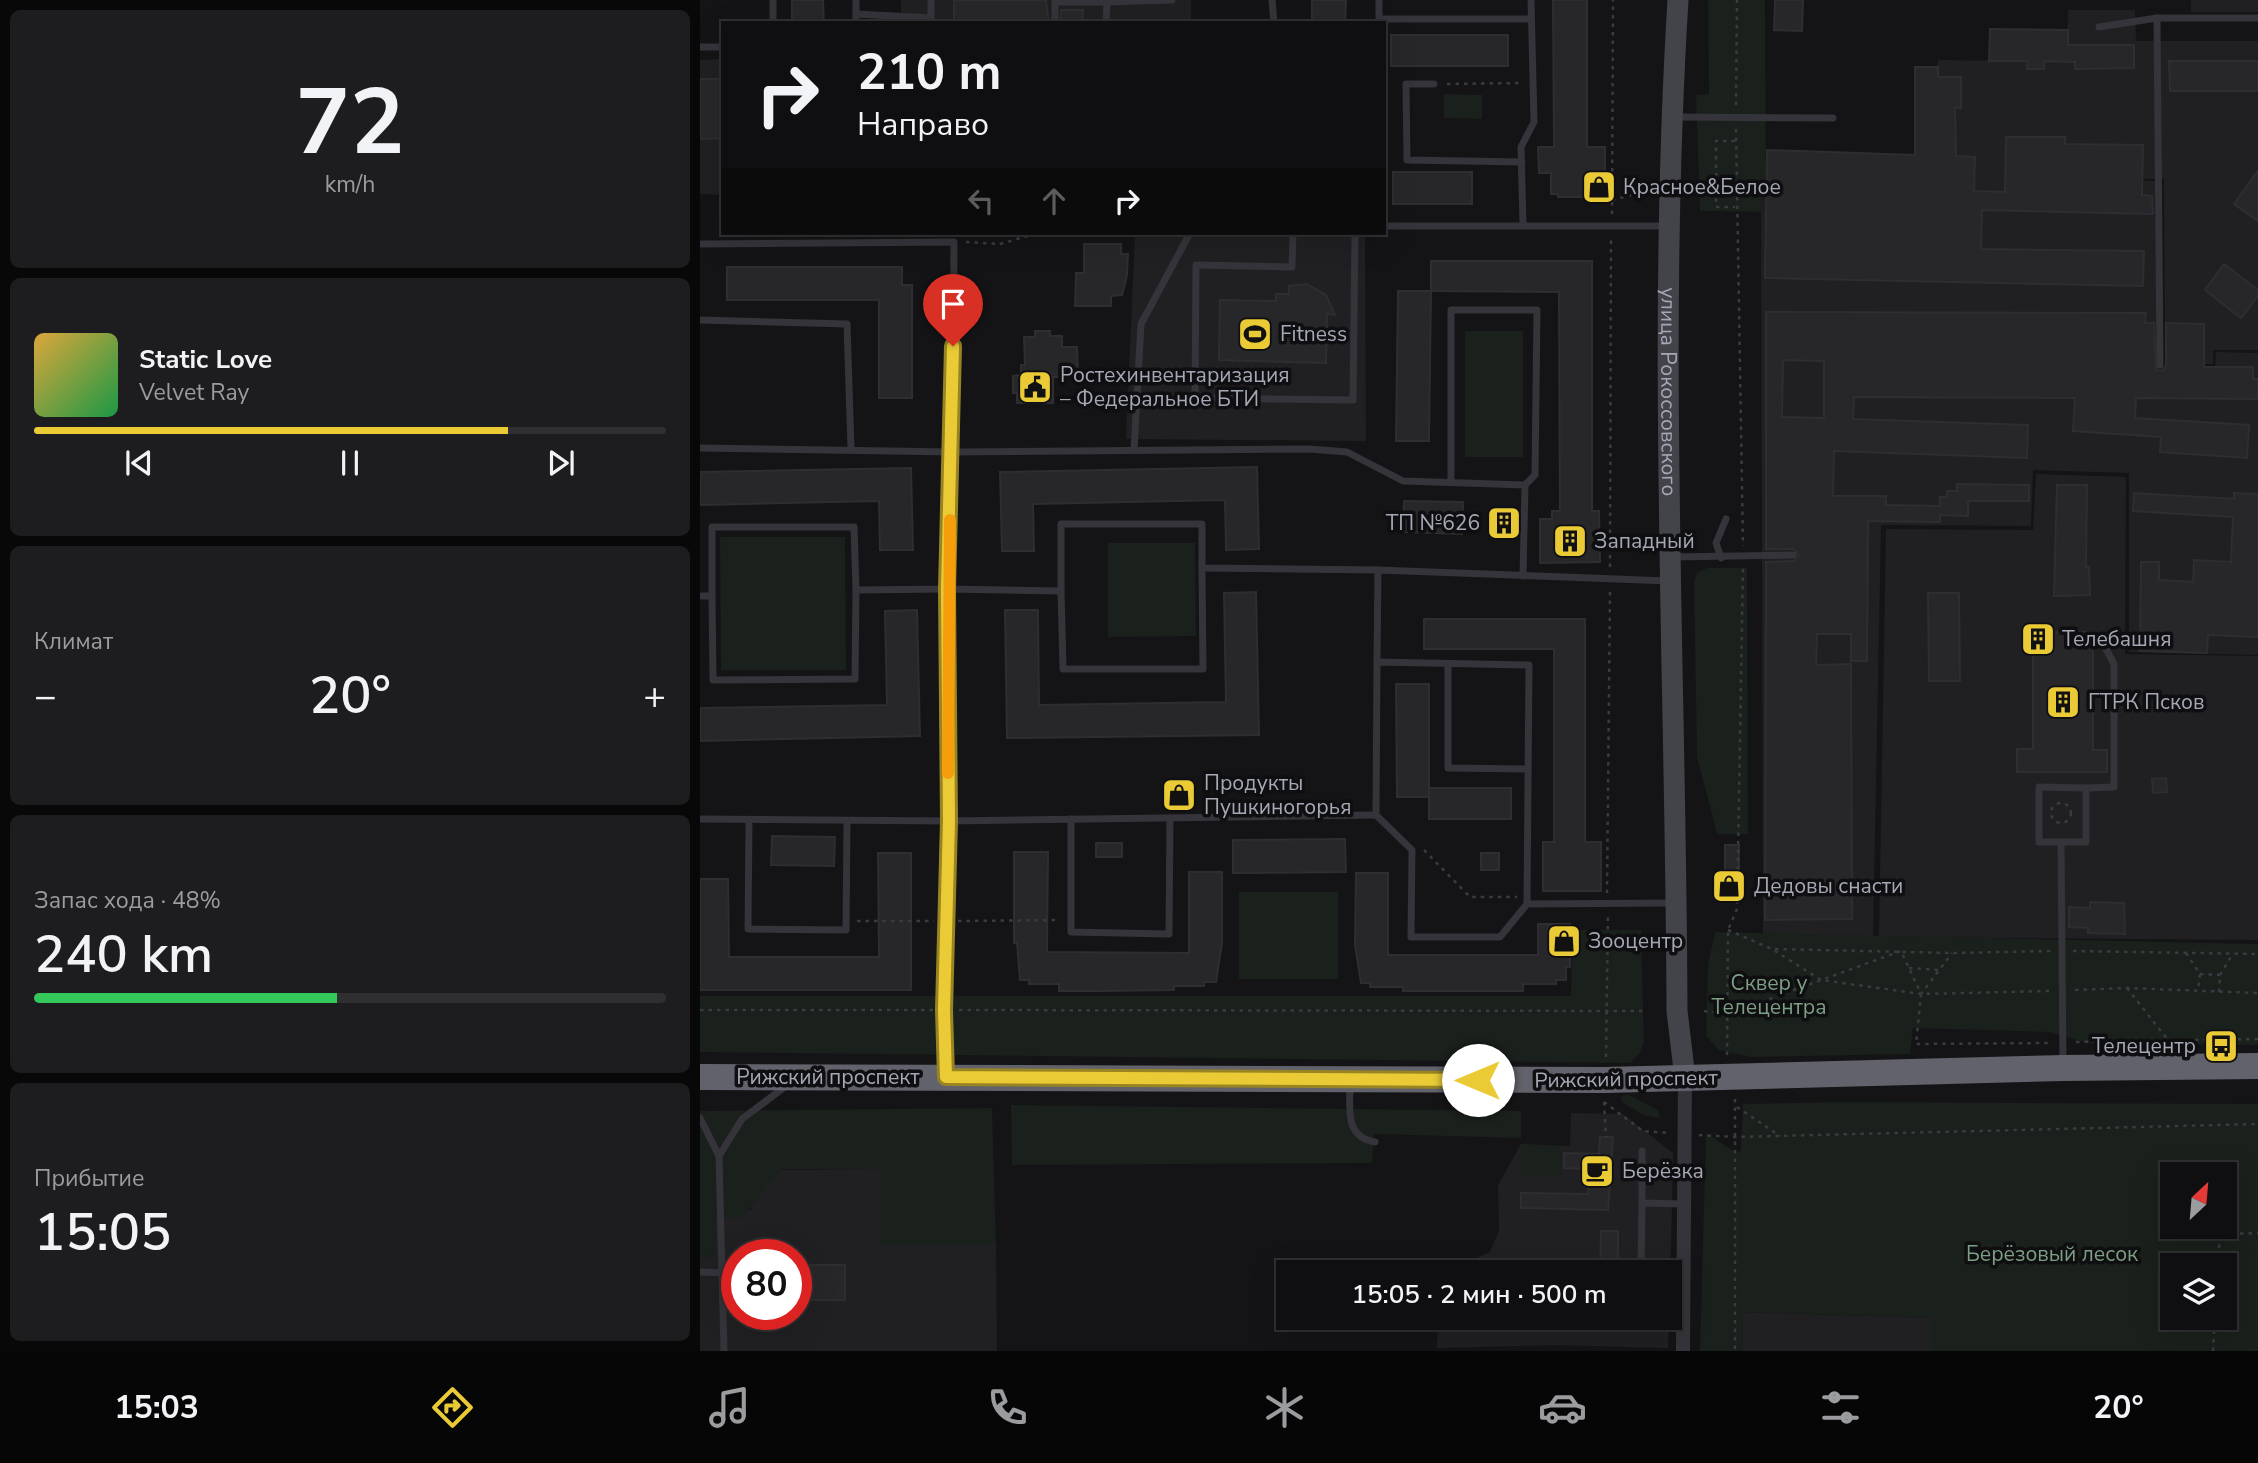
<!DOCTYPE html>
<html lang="ru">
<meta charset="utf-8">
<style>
body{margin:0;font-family:"Nunito Sans",sans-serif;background:#1d1c1e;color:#f1f3f6;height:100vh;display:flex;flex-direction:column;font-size:26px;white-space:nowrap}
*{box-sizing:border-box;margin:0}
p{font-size:23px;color:#9b9c9f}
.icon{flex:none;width:38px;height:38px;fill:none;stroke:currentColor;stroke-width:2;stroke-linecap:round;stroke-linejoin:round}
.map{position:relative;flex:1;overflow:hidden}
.panel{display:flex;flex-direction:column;gap:10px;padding:10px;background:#080809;width:700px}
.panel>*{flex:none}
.top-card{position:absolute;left:21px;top:21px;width:665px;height:214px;border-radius:0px;box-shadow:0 7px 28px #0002,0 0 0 2px #2f2e30;background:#0f0e10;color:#f1f3f6;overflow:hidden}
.needle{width:46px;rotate:26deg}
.fabs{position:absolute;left:1460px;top:1162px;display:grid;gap:14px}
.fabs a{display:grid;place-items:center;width:77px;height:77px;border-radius:0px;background:#0f0e10;box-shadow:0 7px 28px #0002,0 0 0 2px #2f2e30;font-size:35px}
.speed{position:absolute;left:21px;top:1239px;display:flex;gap:14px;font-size:35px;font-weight:700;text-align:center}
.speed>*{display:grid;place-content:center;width:91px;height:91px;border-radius:50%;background:#0f0e10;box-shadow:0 7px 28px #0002,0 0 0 2px #2f2e30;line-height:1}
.speed .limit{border:10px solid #d22;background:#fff;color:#111}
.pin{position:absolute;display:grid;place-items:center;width:60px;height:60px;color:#fff;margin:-72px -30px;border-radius:50% 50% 50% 0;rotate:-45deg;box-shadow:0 0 7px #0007}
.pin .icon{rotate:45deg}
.me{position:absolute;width:77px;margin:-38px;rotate:270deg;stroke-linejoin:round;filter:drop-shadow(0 0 5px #0008)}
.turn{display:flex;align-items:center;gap:24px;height:147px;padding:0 21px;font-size:32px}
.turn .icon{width:91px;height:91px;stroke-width:2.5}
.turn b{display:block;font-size:49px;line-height:60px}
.lanes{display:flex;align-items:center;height:66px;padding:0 21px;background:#0003;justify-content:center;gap:35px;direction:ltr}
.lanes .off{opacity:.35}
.big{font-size:52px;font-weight:600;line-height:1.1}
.panel .card{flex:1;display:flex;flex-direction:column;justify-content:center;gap:10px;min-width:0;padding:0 24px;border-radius:10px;background:#1d1c1e}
.panel .dial{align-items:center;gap:0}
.dial b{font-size:91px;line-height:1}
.song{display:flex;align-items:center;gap:21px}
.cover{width:84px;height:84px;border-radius:10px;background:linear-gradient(135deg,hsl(40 70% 55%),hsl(140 70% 35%))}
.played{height:7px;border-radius:4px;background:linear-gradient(90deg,#eacb36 75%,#2f2e30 75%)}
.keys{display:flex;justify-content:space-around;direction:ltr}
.heat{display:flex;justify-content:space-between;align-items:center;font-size:38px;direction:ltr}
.charge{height:10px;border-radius:5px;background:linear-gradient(90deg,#34c759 48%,#2f2e30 0)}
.trip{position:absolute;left:576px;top:1260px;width:406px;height:70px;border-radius:0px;background:#0f0e10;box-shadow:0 7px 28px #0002,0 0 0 2px #2f2e30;font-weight:600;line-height:70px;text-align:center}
.dock{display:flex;height:112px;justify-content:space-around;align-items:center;background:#060606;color:#9b9c9f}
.dock .icon{width:49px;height:49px}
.dock .on{color:#eacb36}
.dock b{font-size:32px;color:#f1f3f6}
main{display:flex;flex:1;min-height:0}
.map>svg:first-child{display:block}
</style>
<main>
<section class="panel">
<div class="card dial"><b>72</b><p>km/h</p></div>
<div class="card">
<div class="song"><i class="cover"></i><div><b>Static Love</b><p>Velvet Ray</p></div></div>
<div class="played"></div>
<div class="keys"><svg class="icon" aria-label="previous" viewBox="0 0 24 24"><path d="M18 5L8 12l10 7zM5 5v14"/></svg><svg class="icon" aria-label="pause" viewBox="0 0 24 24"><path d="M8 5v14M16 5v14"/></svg><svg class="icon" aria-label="next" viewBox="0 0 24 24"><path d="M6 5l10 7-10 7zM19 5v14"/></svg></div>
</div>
<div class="card"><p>Климат</p>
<div class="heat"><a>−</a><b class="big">20°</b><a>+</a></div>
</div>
<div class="card"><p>Запас хода · 48%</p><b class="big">240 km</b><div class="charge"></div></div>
<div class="card"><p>Прибытие</p><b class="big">15:05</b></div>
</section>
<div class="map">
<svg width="1558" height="1351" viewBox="0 0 1558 1351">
<rect width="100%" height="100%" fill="#141315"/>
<g fill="#201f22" fill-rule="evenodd">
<rect x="201" y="0" width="290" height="23"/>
<rect x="1491" y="0" width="67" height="12"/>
<path d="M1368 10H1435L1436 41H1558V350H1513V364H1465L1464 179 1372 178 1455 181 1457 366 1515 368 1516 352 1558 353V655L1429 652V473L1333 470 1331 526 1181 525 1173 938 1063 937 1061 212 1066 186 1067 150 1215 155V67H1237L1238 60 1328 61V69H1344V61H1367Z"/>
<path d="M23 59V195L0 194V60Z"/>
<path d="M427 233H665L666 441 426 439 435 234Z"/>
<path d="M1336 474 1426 477 1425 654 1558 656V940L1179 937 1186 529 1333 530Z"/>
<path d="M871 1113 923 1114 973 1153 970 1300V1272H744L790 1252 799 1230 798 1185 821 1144 870 1146Z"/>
<path d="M180 1169V1245H296L297 1351H0V1210H51L50 1170ZM37 1255H96V1314H37Z"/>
<path d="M1043 1312 1234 1318 1232 1351H1042Z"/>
<path d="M738 1318H969L968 1348 856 1345 737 1348Z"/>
</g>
<g fill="#1a201b" fill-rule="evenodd">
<path d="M1008 0H1065L1066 186 1061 212 1000 211 996 95 1009 94Z"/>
<path d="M744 94 782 95V119L744 118Z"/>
<rect x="765" y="331" width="58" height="126"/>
<path d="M20 537H145L146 670H21Z"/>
<path d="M408 543H495L496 636 408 637Z"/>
<path d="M1007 568H1047L1048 834H1017L997 757 994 582 997 573Z"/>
<rect x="539" y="892" width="99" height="87"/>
<path d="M872 930H941L944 1042 940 1053 930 1063 0 1052V996H871Z"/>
<path d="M1015 932 1558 944V1045L1389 1043 1348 1032 1213 1028 1210 1054 1050 1057 1019 1050 1006 1036 1008 964Z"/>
<path d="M929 1095 958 1110 960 1118 943 1115 922 1102 921 1096Z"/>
<path d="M1145 1102 1558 1104V1351H1232L1233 1318 1043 1312 1042 1351H1000L1006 1133 1035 1152 1041 1151 1043 1104ZM1472 1174H1524V1227H1472ZM1472 1265H1524V1318H1472Z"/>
<path d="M311 1105 821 1111V1138L674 1134 672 1163 312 1165Z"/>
<path d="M292 1108 296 1245H180V1169H81L42 1218H16V1255L0 1261V1111Z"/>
<path d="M821 1145 862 1146V1175H821Z"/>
</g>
<g fill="#272629" stroke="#2e2d31" stroke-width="2" fill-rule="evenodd">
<path d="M92 0H123L124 23H92Z"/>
<path d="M254 0H346L349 23H254Z"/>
<path d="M612 0H646L645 23H612Z"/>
<path d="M853 0H887V147H905V182L903 192 895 197H858V194H851V173H839L838 147H854Z"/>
<path d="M1075 0H1103L1102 31 1074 30Z"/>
<path d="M361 10H383L382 23H361Z"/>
<path d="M1290 29 1368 30V45H1434V68L1375 69V62L1344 61V69H1327L1328 61H1289Z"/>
<rect x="691" y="35" width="117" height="31"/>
<path d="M1469 61H1558V91H1470Z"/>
<path d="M1215 67H1238V77H1261V108L1255 107 1256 156 1275 157 1274 191 1305 192 1306 137H1365V144L1443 145 1442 195 1452 196 1453 214 1282 210 1281 249 1444 251 1443 286 1065 278 1067 150 1215 155Z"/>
<path d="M0 79H23V138L0 139Z"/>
<path d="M1558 171V221L1534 204Z"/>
<rect x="693" y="172" width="79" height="32"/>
<path d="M384 244H421V254H428L427 275 422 295 411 296V306H375L376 273H384Z"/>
<path d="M731 261H892V511H899L900 562 840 563V519H852V511H860L859 292 731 291Z"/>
<path d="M1524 264 1558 290V296L1541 318 1505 290Z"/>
<path d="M27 267H202V285H212V398H179V300H27Z"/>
<path d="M607 284 626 295 635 315 627 314 626 363 519 360 520 300 576 301V294H589V286Z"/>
<path d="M698 291H731L729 441H696Z"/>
<path d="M1066 312 1446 313 1445 323H1454L1456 370 1462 371 1466 366V323L1504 324V367H1553V379H1558V399L1436 398 1435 418 1549 425 1547 458 1460 452 1461 437 1373 431 1375 398 1154 397 1153 419 1328 425 1327 458 1134 451 1133 496H1186V505L1240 506V497H1247V491H1257V484L1329 485V501H1268V516L1240 515V522L1168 521 1167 661H1151V634H1117L1116 665 1151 664 1152 919 1065 920 1066 562 1094 561 1099 556 1094 549H1066ZM1083 360 1124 361V418L1082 417Z"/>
<path d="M335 331H350V336H362V347H377L378 377H353V403H317V393H313V376L321 375V365H325L324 337H335Z"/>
<path d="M557 467 559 549 526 550 525 500 333 504 334 551H302L300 472Z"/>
<path d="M211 468 213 550H180L179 501 0 505V472Z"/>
<path d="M1357 485H1387L1386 567H1389L1390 595 1354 596Z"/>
<path d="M1434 493 1534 499V493L1558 494V637L1508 635 1507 653 1440 651 1441 562H1459V580L1493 582 1494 560 1531 562 1533 517 1433 511Z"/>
<path d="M704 501 763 502 762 534 703 532Z"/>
<path d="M797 508H812L811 537H796Z"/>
<path d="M556 592 559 735 307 738 305 610H338L339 705 526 702 524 593Z"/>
<path d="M1228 593H1259L1260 681H1229Z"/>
<path d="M217 610 220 736 0 741V708L187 705 185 611Z"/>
<path d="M724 619H885V842H901V891H843V842H854V649H724Z"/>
<path d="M1342 632H1393V750H1407V772H1317V749H1333V655H1341L1337 639Z"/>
<path d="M696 684H729V797H697Z"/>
<path d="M1466 778 1467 792 1453 793 1452 779Z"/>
<rect x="729" y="788" width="82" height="31"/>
<path d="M72 836 135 837 134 866 71 865Z"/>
<path d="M645 839 646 872 533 873V840Z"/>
<rect x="396" y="843" width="26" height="14"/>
<rect x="1025" y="845" width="14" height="48"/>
<path d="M314 852H348L347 952 489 953V872H522V943L516 982H504V986H474V990L401 991H359V984H329V980H320L317 943H314Z"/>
<path d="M178 853H211V990H0V879H28L29 957H179Z"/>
<rect x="781" y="853" width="18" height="17"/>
<path d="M656 873H688V955H838V924H870V967H866V980H856V984H823V991H703V987H670V983H661L655 945Z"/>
<path d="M1390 902 1424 903 1425 934 1388 933V928L1369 927V907L1390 908Z"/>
<path d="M900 1137H913L908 1210 821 1208V1193L888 1194 889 1169 864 1168V1153L899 1154Z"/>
<path d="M901 1231H918V1272H900Z"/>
<rect x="96" y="1265" width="49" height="35"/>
</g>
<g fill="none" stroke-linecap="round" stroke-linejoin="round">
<g stroke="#3a3b41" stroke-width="2.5" stroke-dasharray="3.5 5" stroke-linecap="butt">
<path d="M747 84 820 83"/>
<path d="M1036 105 1037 0"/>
<path d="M1036 129 1043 546"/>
<path d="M1035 141H1016V207H1035"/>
<path d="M990 190 1016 192"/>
<path d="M912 200 952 190"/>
<path d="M912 214 913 0"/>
<path d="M266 242 300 244 338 233"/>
<path d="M910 567 911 238"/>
<circle cx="1361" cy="813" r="10"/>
<path d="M724 850 770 897H817"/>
<path d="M907 893 910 591"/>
<path d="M157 921H234"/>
<path d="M258 921 360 920"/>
<path d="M1028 930 1072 949 1121 980 1221 994 1350 991"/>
<path d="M1075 949 1252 953 1352 951"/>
<path d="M1373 951 1558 954"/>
<path d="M1486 953 1500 974 1498 991"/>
<path d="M1209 968 1239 970"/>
<path d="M1500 974 1520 975"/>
<path d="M1427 988 1468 1040"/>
<path d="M1375 990 1427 988 1558 993"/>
<path d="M1519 992 1520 975 1532 955"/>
<path d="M1221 994 1216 1044 1352 1043"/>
<path d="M0 1010H235"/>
<path d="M259 1010 942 1011"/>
<path d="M1004 1011 1028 1014 1201 951 1221 994 1252 953"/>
<path d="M1376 1042 1558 1039"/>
<path d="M1027 1055 1028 930 1037 909 1043 566"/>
<path d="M906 1057 908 913"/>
<path d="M1035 1099V1351"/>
<path d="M904 1102 906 1137"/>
<path d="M904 1102 943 1131 968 1133"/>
<path d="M1037 1107 1080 1136"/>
<path d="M999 1135 1036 1137 1558 1124"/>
<path d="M1518 1265 1520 1234 1558 1233"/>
<path d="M1513 1351 1515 1318"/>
</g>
<g stroke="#34343a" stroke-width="7">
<path d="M73 0V23"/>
<path d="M572 0 574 23"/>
<path d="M679 0V19H831"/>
<path d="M156 14 231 18V0"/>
<path d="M156 23V0"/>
<path d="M355 23V2H407"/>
<path d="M406 23 407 2 472 0"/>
<path d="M1399 27 1457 18"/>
<path d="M0 47H23"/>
<path d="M734 84H706L707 160 822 162"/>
<path d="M975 117 1133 118"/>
<path d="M823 224 821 147 834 122 831 0"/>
<path d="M684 226H967"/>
<path d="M593 233 592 267 496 265 495 398 653 400 655 233"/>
<path d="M0 244 254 242 253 452 609 449 647 452 703 481 825 485 823 576"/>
<path d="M0 320 147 324 151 448"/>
<path d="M1460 365 1457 18H1558"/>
<path d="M0 448 253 452 248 589 156 590 154 527H12V596H0"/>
<path d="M434 450 441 324 490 233"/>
<path d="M751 482V310H837L835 475 825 485"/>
<path d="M973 557 1093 555"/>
<path d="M1021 558 1016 543 1026 519"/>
<path d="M361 591 363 669H503L502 568"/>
<path d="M12 596 13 680 155 679 156 590"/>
<path d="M677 662 678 570 969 581"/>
<path d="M748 664V768L828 769"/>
<path d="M1386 788 1414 787V664L1405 647"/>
<path d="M0 819 249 821 676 815"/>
<path d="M371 819V932L469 934 470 818"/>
<path d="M49 820 48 929 146 930 147 821"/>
<path d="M1361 842H1386V788L1339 787V842H1361L1363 1064"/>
<path d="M827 904 800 937H711L712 850 676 815 677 662 829 665 827 904 972 903"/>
<path d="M246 1073 248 589 361 591V524H502V568L678 570"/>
<path d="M650 1083C650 1108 644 1137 675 1142"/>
<path d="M0 1118 19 1156 24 1351"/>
<path d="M942 1151V1203"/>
<path d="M19 1156 42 1119 86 1086"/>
<path d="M0 1272 25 1273"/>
<path d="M941 1272 942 1203 985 1204"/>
<path d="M940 1318V1325L982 1327"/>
</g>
<path stroke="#34343a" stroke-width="14" d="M983 1351 985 1078"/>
<path stroke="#43434a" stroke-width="21" id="s1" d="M978 0C957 337 976 674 977 1011L985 1078"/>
<path stroke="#61626b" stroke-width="26" d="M0 1077 905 1080 1363 1068 1558 1066"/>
</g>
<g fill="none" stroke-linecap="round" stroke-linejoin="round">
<g stroke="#988423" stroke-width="18">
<path id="route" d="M253 346 247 589 249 821 244 1010 246 1077 778 1080"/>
</g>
<use href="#route" stroke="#eacb36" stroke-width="12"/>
<path stroke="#f59e0b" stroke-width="12" d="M248 773 250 520"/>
</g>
<defs>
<g id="shop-square" transform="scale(1.75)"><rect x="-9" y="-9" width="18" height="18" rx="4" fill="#eacb36" stroke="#0f0e10"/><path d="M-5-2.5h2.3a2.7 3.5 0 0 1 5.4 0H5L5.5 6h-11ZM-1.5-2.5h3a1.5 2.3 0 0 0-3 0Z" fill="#111"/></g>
<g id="stadium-square" transform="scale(1.75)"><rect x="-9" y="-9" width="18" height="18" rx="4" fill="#eacb36" stroke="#0f0e10"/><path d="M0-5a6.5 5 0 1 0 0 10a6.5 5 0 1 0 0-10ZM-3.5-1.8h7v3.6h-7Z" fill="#111"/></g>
<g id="civic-square" transform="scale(1.75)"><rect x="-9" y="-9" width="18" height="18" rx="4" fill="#eacb36" stroke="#0f0e10"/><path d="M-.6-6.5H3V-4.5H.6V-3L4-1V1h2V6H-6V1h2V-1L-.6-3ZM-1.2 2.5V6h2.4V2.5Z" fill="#111"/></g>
<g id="building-square" transform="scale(1.75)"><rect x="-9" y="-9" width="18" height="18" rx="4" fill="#eacb36" stroke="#0f0e10"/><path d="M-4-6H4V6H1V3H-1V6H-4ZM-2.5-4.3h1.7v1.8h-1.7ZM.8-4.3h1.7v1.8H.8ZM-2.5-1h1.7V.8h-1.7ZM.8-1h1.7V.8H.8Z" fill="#111"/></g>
<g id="bus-square" transform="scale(1.75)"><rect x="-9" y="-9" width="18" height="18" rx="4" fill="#eacb36" stroke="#0f0e10"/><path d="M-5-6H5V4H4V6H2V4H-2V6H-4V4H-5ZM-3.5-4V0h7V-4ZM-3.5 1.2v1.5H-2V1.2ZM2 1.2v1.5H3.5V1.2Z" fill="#111"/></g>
<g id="cafe-square" transform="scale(1.75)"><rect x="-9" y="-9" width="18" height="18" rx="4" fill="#eacb36" stroke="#0f0e10"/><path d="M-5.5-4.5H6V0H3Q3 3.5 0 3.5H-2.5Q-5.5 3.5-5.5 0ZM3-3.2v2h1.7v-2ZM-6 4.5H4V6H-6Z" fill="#111"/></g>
</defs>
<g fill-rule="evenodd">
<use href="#shop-square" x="899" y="187"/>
<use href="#stadium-square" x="555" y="334"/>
<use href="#civic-square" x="335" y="387"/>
<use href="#building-square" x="804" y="523"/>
<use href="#building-square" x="870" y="541"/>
<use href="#building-square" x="1338" y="639"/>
<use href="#building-square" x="1363" y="702"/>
<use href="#shop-square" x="479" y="795"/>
<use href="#shop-square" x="1029" y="886"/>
<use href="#shop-square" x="864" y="941"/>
<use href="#bus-square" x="1521" y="1046"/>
<use href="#cafe-square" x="897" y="1171"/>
</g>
<g text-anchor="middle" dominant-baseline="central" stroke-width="7" stroke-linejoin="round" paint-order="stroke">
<g font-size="21" fill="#a5a8b5" stroke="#0f0e10" text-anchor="start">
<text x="923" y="187">Красное&amp;Белое</text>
<text x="580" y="334">Fitness</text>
<text x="360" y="375">Ростехинвентаризация<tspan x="360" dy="24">– Федеральное БТИ</tspan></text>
<text x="780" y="523" text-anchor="end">ТП №626</text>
<text x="894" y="541">Западный</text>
<text x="1362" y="639">Телебашня</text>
<text x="1388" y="702">ГТРК Псков</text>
<text x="504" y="783">Продукты<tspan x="504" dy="24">Пушкиногорья</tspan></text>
<text x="1054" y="886">Дедовы снасти</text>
<text x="888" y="941">Зооцентр</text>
<text x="1496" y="1046" text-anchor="end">Телецентр</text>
<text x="922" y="1171">Берёзка</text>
</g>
<g font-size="21" fill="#a5a8b5" stroke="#0f0e10">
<text stroke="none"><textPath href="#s1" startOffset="392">улица Рокоссовского</textPath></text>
<text x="128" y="1077">Рижский проспект</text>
<text transform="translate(926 1079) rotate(-1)">Рижский проспект</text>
</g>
<g font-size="21" fill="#7d9f85" stroke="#0f0e10">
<text x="1069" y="983">Сквер у<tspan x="1069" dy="24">Телецентра</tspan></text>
<text x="1352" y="1254">Берёзовый лесок</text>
</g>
</g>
</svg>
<div class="fabs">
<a><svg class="needle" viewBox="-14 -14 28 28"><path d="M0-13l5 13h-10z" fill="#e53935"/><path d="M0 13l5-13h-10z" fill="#9b9c9f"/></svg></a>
<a><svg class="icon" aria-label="layers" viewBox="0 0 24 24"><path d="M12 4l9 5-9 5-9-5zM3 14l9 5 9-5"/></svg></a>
</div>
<div class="speed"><div class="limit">80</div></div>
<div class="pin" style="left:253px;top:346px;background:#d93025"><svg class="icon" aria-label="arrive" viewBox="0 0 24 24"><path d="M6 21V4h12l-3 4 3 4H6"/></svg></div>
<svg class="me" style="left:778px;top:1080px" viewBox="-20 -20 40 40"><circle r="19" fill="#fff"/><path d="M0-13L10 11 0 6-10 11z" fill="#eacb36"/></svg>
<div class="trip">15:05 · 2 мин · 500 m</div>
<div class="top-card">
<div class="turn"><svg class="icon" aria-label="right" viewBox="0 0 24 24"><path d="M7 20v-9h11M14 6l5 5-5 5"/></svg><div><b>210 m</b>Направо</div></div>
<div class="lanes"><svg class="icon off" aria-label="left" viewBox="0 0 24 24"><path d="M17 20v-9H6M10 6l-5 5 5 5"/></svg><svg class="icon off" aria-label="ahead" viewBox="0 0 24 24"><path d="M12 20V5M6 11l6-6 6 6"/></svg><svg class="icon" aria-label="right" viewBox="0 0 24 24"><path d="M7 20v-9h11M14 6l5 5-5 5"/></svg></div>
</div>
</div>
</main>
<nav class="dock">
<b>15:03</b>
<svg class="icon on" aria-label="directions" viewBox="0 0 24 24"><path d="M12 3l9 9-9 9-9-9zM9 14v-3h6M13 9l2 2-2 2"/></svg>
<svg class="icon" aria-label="music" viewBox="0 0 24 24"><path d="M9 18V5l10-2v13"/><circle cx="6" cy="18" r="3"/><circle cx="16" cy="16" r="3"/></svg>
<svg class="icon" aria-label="phone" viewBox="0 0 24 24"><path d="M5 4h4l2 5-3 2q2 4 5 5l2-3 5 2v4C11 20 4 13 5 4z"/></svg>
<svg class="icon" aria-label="climate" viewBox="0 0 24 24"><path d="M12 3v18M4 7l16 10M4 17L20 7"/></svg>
<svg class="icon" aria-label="car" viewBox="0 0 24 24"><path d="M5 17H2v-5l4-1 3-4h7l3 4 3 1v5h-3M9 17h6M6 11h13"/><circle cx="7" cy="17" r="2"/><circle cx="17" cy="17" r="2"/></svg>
<svg class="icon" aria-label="filters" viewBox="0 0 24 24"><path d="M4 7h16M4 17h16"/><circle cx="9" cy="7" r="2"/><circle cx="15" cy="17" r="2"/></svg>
<b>20°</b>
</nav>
